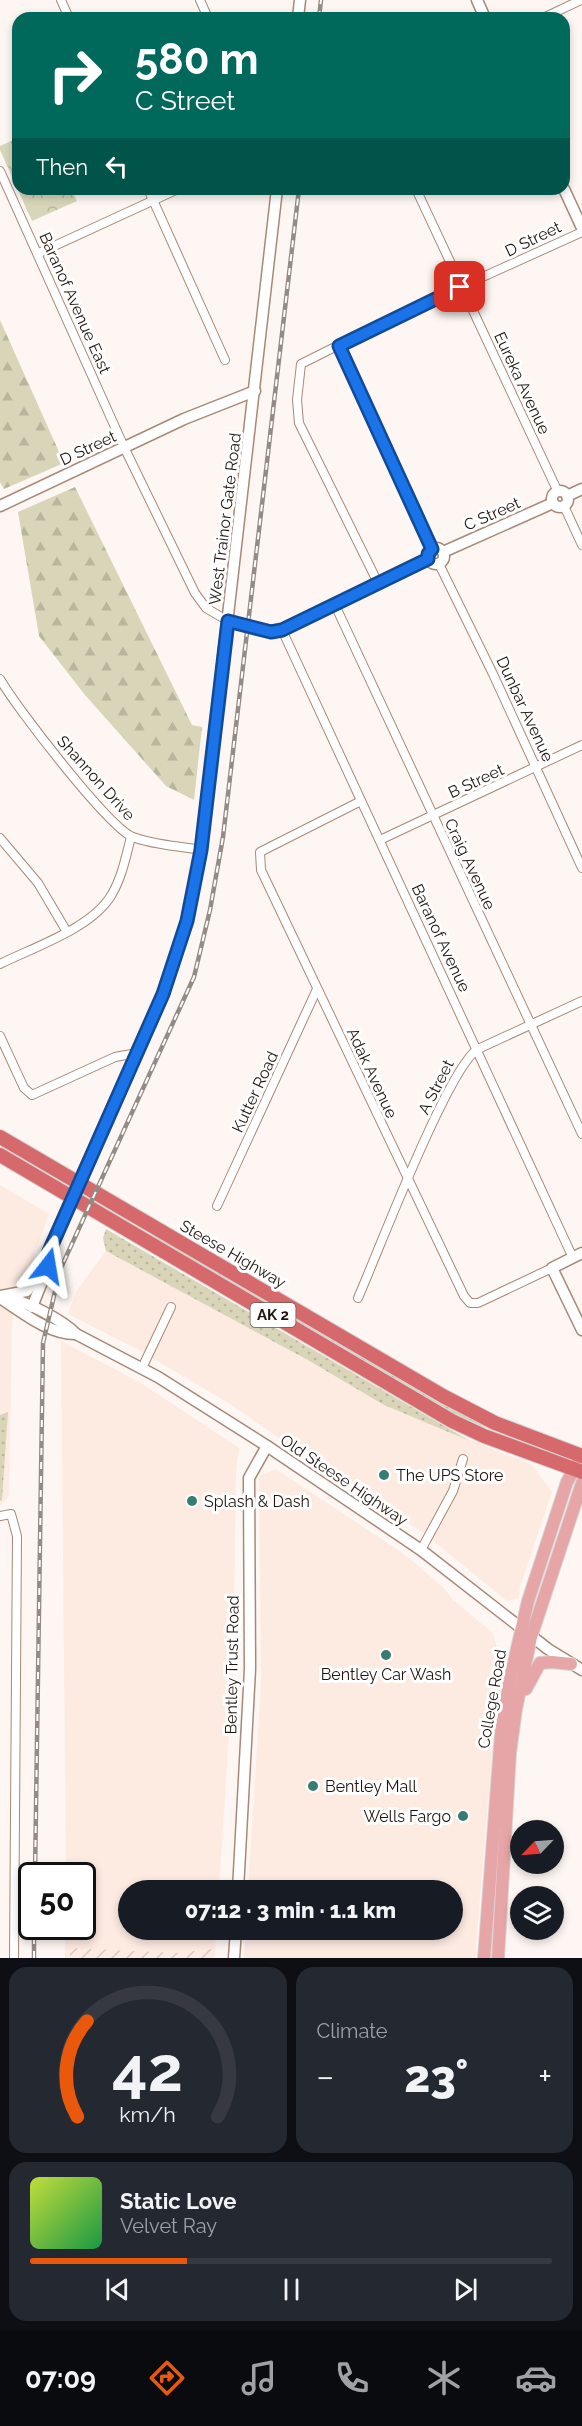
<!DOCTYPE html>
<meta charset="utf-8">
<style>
body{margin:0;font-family:Raleway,sans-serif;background:#242831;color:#f1f3f6;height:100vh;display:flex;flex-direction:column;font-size:22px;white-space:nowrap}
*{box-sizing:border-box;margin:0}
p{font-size:20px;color:#9ea1a6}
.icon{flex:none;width:33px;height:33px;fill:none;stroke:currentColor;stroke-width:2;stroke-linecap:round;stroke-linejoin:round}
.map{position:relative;height:1958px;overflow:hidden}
.panel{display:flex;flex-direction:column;gap:9px;padding:9px;background:#0d0f14;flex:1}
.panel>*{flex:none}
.hud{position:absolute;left:12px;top:12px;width:558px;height:183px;border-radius:18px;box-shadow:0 3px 9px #0003;background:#00695c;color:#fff;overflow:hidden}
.needle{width:39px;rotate:245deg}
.controls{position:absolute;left:510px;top:1820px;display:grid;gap:12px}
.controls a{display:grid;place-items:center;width:54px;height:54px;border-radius:50%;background:#171b24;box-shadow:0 3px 9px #0003;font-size:30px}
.speed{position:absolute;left:18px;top:1862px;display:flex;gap:12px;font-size:30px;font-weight:700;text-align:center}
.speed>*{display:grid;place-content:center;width:78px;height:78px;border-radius:50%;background:#171b24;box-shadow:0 3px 9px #0003;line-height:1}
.speed .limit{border:3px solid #111;border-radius:9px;background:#fff;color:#111}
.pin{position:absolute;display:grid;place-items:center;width:51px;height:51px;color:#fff;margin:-26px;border-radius:12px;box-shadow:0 3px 9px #0006}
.me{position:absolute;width:66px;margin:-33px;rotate:14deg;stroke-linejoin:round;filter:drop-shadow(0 0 4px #0008)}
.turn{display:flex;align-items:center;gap:21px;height:126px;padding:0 24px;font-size:27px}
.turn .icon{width:78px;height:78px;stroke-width:2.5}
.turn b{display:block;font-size:42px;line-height:51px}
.then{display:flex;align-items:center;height:57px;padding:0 24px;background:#0003;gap:12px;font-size:22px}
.big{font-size:45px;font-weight:800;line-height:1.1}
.panel .card{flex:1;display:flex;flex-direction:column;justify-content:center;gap:9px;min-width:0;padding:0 21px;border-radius:18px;background:#242831}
.panel .dial{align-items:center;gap:0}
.dial svg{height:156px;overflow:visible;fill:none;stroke:#363941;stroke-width:7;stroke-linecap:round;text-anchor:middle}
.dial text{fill:#f1f3f6;stroke:none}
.song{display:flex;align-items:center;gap:18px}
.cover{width:72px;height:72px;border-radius:9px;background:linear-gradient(135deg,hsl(70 70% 55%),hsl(140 70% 35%))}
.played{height:6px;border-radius:3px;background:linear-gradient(90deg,#ea580c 30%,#363941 30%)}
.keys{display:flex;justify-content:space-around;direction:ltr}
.heat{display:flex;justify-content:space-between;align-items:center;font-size:33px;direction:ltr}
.panel .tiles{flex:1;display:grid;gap:9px;grid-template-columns:1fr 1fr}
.card:last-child{grid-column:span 2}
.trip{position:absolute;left:118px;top:1880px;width:345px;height:60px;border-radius:30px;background:#171b24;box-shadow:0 3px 9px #0003;font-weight:800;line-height:60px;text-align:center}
.tabs{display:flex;height:96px;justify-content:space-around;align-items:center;background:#090b0e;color:#9ea1a6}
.tabs .icon{width:42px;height:42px}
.tabs .selected{color:#ea580c}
.tabs b{font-size:27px;color:#f1f3f6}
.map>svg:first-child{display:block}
</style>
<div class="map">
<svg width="582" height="1958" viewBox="0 0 582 1958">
<defs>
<pattern id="industrial-furrows" width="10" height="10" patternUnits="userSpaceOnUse" patternTransform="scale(1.5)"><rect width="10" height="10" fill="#fdebe2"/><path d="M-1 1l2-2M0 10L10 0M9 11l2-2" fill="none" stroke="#d9c9c1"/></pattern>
<pattern id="grass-dots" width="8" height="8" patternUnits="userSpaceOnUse" patternTransform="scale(1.5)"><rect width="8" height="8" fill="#d9d5b9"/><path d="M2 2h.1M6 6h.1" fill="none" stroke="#bab69e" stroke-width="1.8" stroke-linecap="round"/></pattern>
<pattern id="forest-firs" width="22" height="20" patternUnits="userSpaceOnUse" patternTransform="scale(1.5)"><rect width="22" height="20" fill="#d9d5b9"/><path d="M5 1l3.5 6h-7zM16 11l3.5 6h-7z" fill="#bab69e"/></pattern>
<pattern id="park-crowns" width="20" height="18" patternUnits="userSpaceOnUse" patternTransform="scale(1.5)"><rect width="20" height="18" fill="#d9d5b9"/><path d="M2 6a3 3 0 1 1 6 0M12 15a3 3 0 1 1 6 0" fill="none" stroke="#bab69e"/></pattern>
</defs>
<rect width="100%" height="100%" fill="#fdf6f2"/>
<g fill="#fdebe2">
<path d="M0 1185 49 1214 29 1271 23 1282 15 1286 12 1325 9 1496 0 1506Z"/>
<path d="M106 1251 306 1359 384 1405 532 1465 552 1492 520 1586 519 1598 507 1601 421 1531 356 1491 227 1402 137 1349 68 1314 77 1290Z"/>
<path d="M61 1341 141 1383 239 1448 236 1472 233 1668 219 1890H129V1929H216L215 1958H65V1926H82V1875H66Z"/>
<path d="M276 1469 404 1554 443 1587 453 1600 493 1633 500 1660 475 1958H244L246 1929H453V1890H248L261 1683 259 1476Z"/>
</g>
<path fill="url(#industrial-furrows)" d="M70 1948 176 1953 212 1949 211 1958H70Z"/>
<g fill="url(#grass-dots)">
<path d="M106 1229 470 1441 384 1405 306 1359 106 1251 103 1238Z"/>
<path d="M153 1234 499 1430 498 1432 458 1417 152 1237Z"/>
<path d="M8 1412 2 1500 0 1501V1415Z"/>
</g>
<g fill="url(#forest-firs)">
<path d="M0 320 64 463 4 489 0 482Z"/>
<path d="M75 487 192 725 202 727 194 800 166 786 85 695 39 636 18 512Z"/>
</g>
<path fill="url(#park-crowns)" d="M18 138V189H71L77 201 32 221 0 150V146Z"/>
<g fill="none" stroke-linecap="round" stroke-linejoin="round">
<g stroke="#a98877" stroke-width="10">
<g id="street">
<path d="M61 0 69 18"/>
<path d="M200 0 208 18"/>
<path d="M543 18 581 0"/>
<path d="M0 171 124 447 195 593 206 608 228 621"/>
<path d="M148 189 225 360"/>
<path d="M416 189 558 492"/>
<path d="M39 253 178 189"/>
<path d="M339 346 432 549"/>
<path d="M564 506 582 545"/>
<path d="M439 564 493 674 582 868"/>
<path d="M378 583 299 423 297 400 301 364 401 314 582 232"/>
<path d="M335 605 582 1134"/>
<path d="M282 630 573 1258"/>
<path d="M0 679C15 706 109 828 133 837 153 845 179 846 201 850"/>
<path d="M361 801 260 852 261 870 464 1296 470 1303H478L552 1268"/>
<path d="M0 838 38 883 67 932"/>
<path d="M380 840 582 745"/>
<path d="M0 964C34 947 93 928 112 894 122 877 126 856 131 837"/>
<path d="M0 1036 24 1088 32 1095 115 1057 137 1053"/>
<path d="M217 1206 317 989"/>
<path d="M358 1298C377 1255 448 1067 478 1049L582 1001"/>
<path d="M142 1368 171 1307"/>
<path d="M0 1516 11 1514 17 1536 14 1958"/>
<path d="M421 1550 453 1491 463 1459"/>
</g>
</g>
<g stroke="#a98877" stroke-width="13">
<g id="secondary">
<path d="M477 0 485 18"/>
<path d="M298 18 300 0"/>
<path d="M564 189 582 228"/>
<circle cx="560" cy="499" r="8"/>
<path d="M567 496 582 489"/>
<path d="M0 506 184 419 255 391"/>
<circle cx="436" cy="556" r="8"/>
<path d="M443 552 553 503"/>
<path d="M228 621 271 632 282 630 428 559"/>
<path d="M582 1253 552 1268 582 1330"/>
<path d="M0 1296 27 1291 36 1278 163 994 187 921 201 850 277 189"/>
<path d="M0 1298C21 1311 49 1335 76 1334"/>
<path d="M8 1299C25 1300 64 1321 76 1334L158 1377 267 1446 421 1550 548 1649 582 1670"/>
<path d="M32 1307 46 1272"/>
<path d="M238 1890 250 1669 249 1478 267 1446"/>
<path d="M234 1958 236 1929"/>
</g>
</g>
<g stroke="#d7d5d4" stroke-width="14">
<g id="primary">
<path d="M526 1689 540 1663 552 1662 571 1664"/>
<path d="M484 1958 501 1733 510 1679 528 1601 567 1482 578 1462"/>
<path d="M498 1958 510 1753 516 1709 531 1637 582 1483"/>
</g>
</g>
<g stroke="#d7d5d4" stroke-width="16">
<g id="highway">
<path d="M0 1137 443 1396 495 1423 582 1456"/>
<path d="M0 1155 452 1421 484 1436 582 1472"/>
</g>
</g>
<use href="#street" stroke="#fff" stroke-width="8"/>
<use href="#secondary" stroke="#fff" stroke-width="10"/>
<use href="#primary" stroke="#e6a5a6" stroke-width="12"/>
<use href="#highway" stroke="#d6696b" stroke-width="14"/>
<g stroke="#948b85" stroke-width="4.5">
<g id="rail">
<path d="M319 18 321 0"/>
<path d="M35 1875 43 1343 60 1270 194 977 210 910 223 837 299 189"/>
<path d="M34 1958V1926"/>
</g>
</g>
<use href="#rail" stroke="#fff" stroke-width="2" stroke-dasharray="7" stroke-linecap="butt"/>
</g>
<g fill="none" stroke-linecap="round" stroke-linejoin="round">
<g stroke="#114b97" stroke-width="15">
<path id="route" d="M48 1266V1254L163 994 187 921 201 850 228 621 271 632 282 630 428 559V554L432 549 339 346 460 287"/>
</g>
<use href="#route" stroke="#1a73e8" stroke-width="10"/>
</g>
<g fill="#387c71" stroke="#fff" stroke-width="2">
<circle cx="384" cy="1475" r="6"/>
<circle cx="192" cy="1501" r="6"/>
<circle cx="386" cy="1655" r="6"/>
<circle cx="313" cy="1786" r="6"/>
<circle cx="463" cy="1816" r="6"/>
</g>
<g text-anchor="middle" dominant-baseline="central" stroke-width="6" stroke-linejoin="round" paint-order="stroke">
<rect fill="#fff" stroke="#645b56" stroke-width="1.5" x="250.5" y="1303" width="45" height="24" rx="4.5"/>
<g font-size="15" font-weight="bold" fill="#21150e">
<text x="273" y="1315">AK 2</text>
</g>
<g font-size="16" fill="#21150e" stroke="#fff">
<text transform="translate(533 239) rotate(-26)">D Street</text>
<text transform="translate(75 303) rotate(66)">Baranof Avenue East</text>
<text transform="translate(522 383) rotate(65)">Eureka Avenue</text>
<text transform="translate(88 448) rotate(-25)">D Street</text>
<text transform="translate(492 514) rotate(-24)">C Street</text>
<text transform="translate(225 519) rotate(-83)">West Trainor Gate Road</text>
<text transform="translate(525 709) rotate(65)">Dunbar Avenue</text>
<text transform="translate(96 778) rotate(48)">Shannon Drive</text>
<text transform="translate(476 781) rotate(-25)">B Street</text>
<text transform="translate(470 864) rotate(65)">Craig Avenue</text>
<text transform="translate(441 938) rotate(65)">Baranof Avenue</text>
<text transform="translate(372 1073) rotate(65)">Adak Avenue</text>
<text transform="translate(436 1087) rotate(-63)">A Street</text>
<text transform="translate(255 1092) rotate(-65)">Kutter Road</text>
<text transform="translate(233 1254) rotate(30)">Steese Highway</text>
<text transform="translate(344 1480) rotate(34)">Old Steese Highway</text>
<text transform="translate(232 1665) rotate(-89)">Bentley Trust Road</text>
<text transform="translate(492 1699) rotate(-80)">College Road</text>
</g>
<g font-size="16" fill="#21150e" stroke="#fff" text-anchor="start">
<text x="396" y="1475">The UPS Store</text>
<text x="204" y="1501">Splash &amp; Dash</text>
<text x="386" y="1674" text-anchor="middle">Bentley Car Wash</text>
<text x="325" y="1786">Bentley Mall</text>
<text x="451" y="1816" text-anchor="end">Wells Fargo</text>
</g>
</g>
</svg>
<div class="controls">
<a><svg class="needle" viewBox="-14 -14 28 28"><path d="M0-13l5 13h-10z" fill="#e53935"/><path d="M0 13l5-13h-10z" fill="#9ea1a6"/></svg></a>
<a><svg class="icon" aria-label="layers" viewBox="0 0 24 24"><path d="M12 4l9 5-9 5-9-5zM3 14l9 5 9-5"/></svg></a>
</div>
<div class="speed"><div class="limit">50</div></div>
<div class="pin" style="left:460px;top:287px;background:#d93025"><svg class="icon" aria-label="arrive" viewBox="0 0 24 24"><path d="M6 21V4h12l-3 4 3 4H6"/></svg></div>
<svg class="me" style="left:48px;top:1266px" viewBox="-20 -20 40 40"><path d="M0-17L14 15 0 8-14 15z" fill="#1a73e8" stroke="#fff" stroke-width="4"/></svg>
<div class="trip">07:12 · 3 min · 1.1 km</div>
<div class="hud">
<div class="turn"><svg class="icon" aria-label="right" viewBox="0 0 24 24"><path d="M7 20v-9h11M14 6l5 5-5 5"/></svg><div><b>580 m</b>C Street</div></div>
<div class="then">Then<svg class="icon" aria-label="left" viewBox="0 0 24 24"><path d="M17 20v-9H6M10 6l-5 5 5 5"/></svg></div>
</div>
</div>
<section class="panel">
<div class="tiles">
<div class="card dial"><svg viewBox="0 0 100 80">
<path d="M14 69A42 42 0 1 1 86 69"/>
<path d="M14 69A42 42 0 0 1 19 20" stroke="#ea580c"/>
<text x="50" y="56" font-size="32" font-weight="700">42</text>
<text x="50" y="72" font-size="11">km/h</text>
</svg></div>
<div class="card"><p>Climate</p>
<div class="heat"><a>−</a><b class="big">23°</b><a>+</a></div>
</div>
<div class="card">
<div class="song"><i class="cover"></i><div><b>Static Love</b><p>Velvet Ray</p></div></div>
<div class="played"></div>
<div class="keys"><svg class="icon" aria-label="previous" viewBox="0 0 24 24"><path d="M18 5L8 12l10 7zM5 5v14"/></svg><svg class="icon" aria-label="pause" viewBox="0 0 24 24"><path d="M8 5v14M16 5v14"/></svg><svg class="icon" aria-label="next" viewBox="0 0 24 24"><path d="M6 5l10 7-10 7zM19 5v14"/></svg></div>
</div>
</div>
</section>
<nav class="tabs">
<b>07:09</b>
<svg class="icon selected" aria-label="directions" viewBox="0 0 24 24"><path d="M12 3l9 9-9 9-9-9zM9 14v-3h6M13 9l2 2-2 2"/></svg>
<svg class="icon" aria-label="music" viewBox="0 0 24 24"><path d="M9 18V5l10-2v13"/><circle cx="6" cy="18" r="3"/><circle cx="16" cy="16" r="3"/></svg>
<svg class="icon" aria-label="phone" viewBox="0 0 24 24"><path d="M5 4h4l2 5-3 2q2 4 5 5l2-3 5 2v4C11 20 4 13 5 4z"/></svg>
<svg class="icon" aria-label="climate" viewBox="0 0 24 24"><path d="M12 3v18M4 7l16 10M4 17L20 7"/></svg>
<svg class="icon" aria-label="car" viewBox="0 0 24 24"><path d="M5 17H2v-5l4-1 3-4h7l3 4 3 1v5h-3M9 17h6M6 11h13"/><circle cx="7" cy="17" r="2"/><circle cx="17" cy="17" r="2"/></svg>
</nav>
